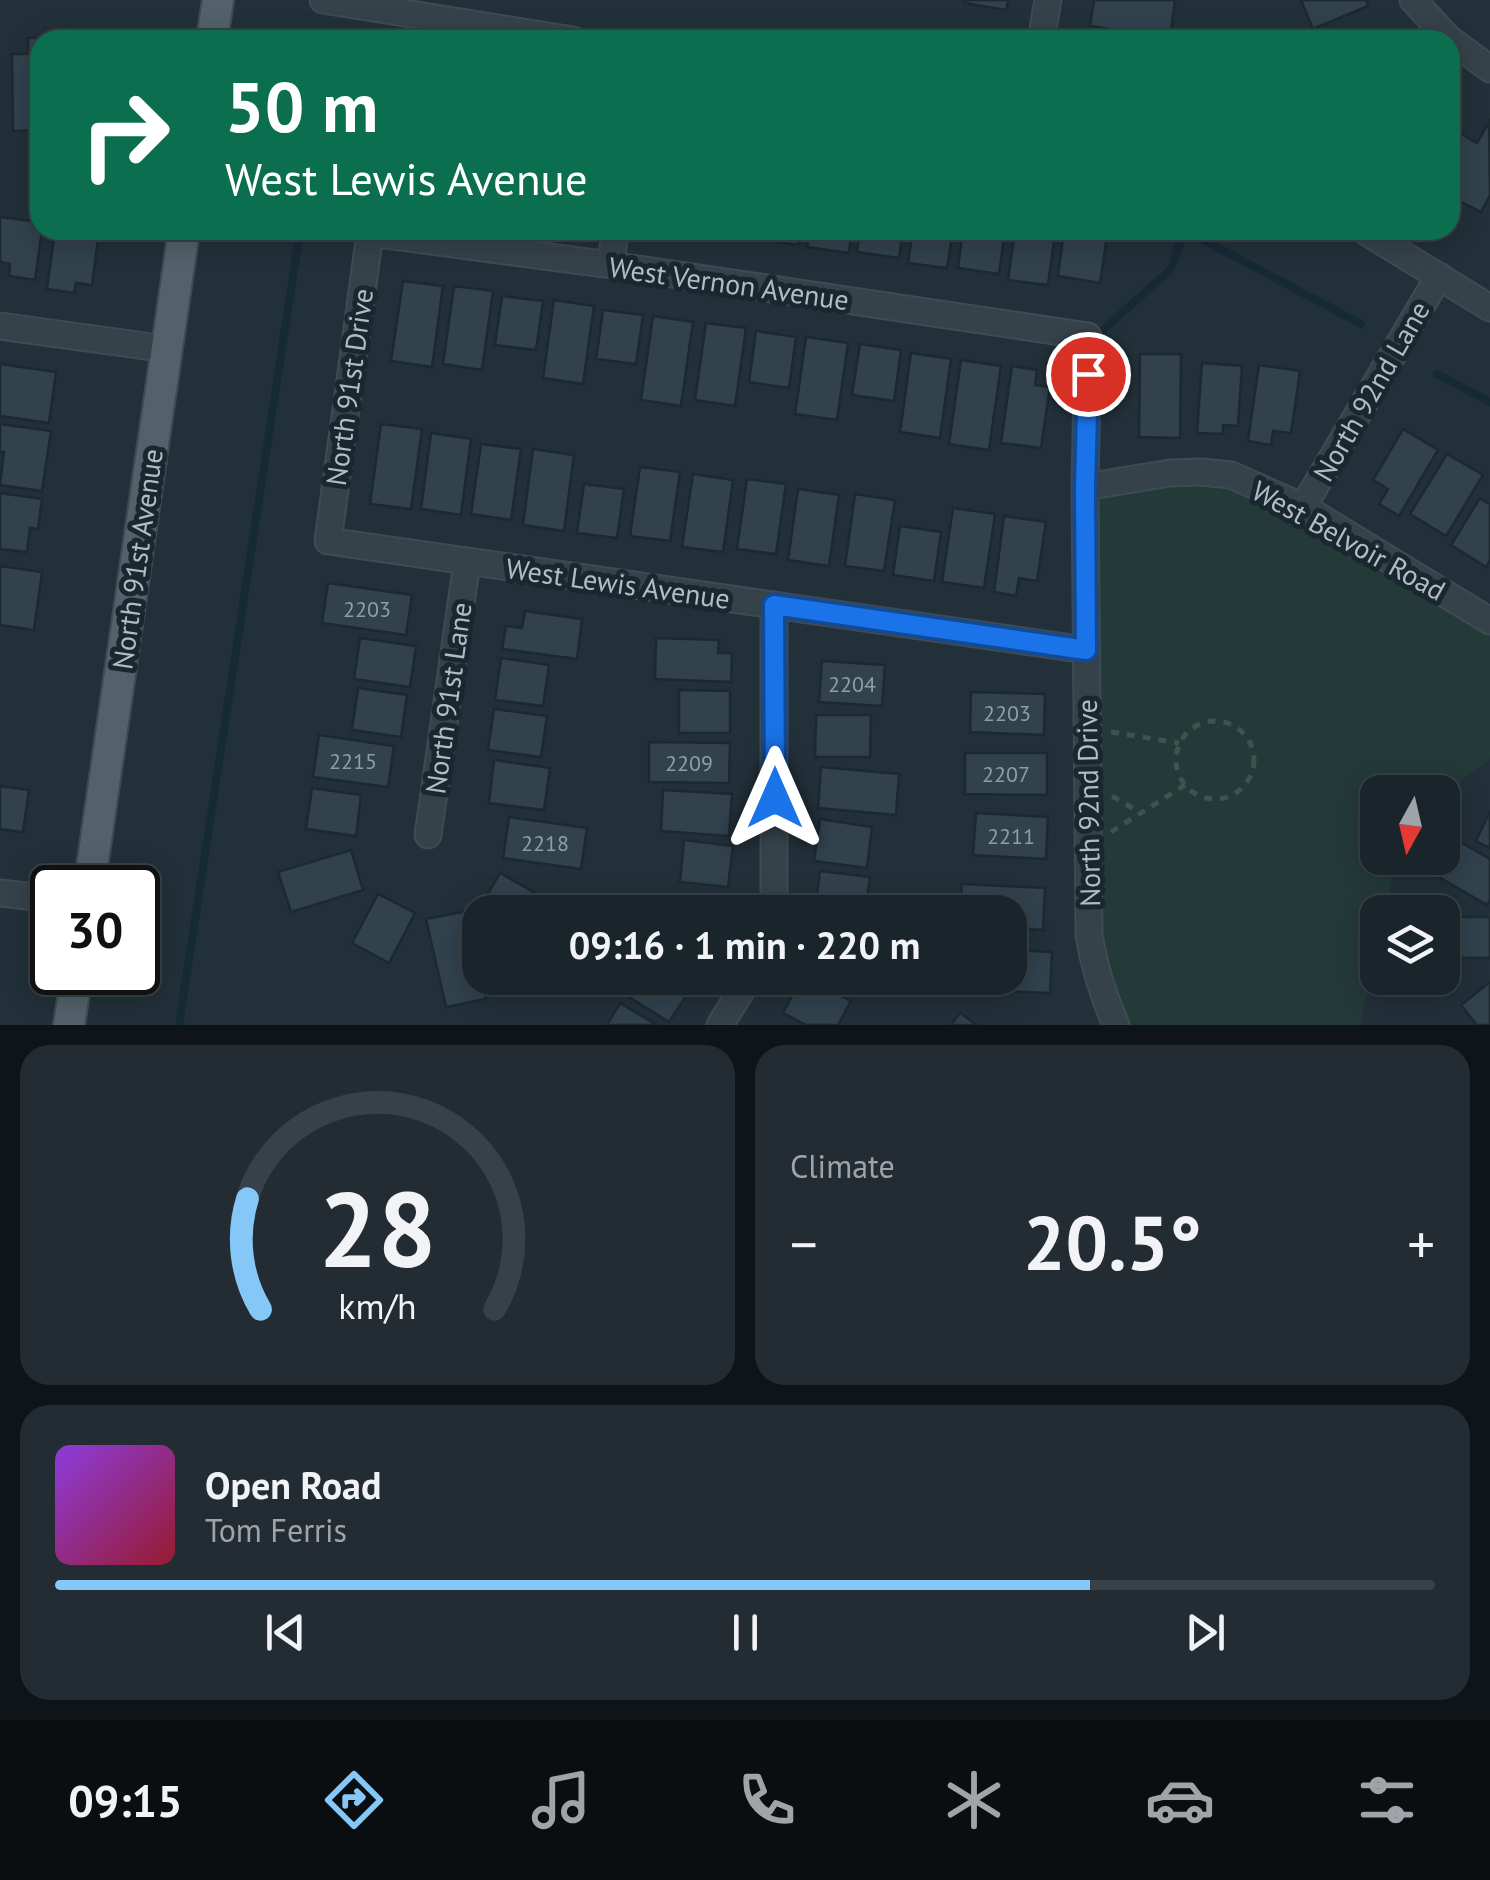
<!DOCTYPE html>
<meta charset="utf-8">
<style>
body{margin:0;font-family:"PT Sans",sans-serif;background:#232c33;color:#f1f3f6;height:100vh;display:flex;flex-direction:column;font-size:38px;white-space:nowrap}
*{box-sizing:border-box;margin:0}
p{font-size:32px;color:#9fa4a9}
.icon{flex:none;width:55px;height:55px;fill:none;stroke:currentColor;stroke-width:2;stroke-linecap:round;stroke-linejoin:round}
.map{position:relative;height:1025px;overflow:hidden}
.side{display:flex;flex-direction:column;gap:20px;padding:20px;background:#0e1418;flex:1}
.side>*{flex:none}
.banner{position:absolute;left:30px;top:30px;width:1430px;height:210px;border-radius:30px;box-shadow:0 5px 25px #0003,0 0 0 2px #384147;background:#0b6e4f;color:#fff;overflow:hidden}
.needle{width:65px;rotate:188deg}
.buttons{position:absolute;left:1360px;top:775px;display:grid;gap:20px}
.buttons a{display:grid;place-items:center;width:100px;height:100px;border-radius:20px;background:#1a242b;box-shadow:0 5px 25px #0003,0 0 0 2px #384147;font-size:50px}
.speed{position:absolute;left:30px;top:865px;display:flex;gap:20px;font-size:50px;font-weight:700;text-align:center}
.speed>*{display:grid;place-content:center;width:130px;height:130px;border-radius:50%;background:#1a242b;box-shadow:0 5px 25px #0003,0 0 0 2px #384147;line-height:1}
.speed .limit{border:5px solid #111;border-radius:15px;background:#fff;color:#111}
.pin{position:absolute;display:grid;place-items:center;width:85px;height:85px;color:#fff;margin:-42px;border:5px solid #fff;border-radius:50%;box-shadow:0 2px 10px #0007}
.me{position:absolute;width:110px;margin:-55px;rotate:0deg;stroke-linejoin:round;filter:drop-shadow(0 0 8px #0008)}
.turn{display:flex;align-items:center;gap:35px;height:210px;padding:0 30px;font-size:45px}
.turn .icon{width:130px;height:130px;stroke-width:2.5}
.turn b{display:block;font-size:70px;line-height:85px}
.big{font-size:75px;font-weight:700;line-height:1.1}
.side .tile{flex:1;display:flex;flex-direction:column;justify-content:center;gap:15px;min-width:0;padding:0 35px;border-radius:30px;background:#232c33}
.side .dial{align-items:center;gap:0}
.dial svg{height:260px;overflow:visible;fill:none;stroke:#384147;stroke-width:7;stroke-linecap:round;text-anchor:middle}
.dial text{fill:#f1f3f6;stroke:none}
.song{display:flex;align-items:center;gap:30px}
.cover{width:120px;height:120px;border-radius:15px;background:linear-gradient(135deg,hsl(270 70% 55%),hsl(350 70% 35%))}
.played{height:10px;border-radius:5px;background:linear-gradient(90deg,#85c7f6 75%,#384147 75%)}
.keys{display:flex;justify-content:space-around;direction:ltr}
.heat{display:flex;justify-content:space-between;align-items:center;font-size:55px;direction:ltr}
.side .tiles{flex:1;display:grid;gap:20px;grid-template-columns:1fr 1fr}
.tile:last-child{grid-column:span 2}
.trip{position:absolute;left:462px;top:895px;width:565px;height:100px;border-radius:30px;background:#1a242b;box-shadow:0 5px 25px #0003,0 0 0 2px #384147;font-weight:700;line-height:100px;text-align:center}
.tab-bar{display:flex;height:160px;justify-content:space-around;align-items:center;background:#0a0e11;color:#9fa4a9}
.tab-bar .icon{width:70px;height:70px}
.tab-bar .current{color:#85c7f6}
.tab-bar b{font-size:45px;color:#f1f3f6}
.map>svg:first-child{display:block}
</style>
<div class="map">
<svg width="1490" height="1025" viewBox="0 0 1490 1025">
<rect width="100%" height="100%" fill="#223039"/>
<path fill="#243a38" d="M1231 475 1490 621V759L1463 779 1443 802 1442 792H1378V858H1403L1393 875 1385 912H1378L1377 945 1360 1025H1116L1103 996 1085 487Z"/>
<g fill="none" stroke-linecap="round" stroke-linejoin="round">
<g stroke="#162a36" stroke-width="8">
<path d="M1185 230 1361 324"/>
<path d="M1103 330 1171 269 1184 230"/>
<path d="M1437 374 1490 402"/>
<path d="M179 1025 300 230"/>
</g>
</g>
<g fill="#31424d" stroke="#1d2930" stroke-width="2.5">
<path d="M965 0H1008L1006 10 965 3Z"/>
<path d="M1094 0H1175L1170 40H1114L1115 30 1090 26Z"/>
<path d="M1301 0H1366L1368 6 1313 29Z"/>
<path d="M28 38H66V40H40V113H36V130L13 131 12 54H28Z"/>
<path d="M1489 122 1490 195 1481 212 1450 196V142L1456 131 1477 143Z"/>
<path d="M0 217 40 222V230H42L35 280 9 276 10 264 0 262Z"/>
<path d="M55 230 99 232 92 285 76 283 74 293 47 289Z"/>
<path d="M707 230H749L748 237Z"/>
<path d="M760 230H800L798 245 758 239Z"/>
<path d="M810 230H852L849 253 807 247Z"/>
<path d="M860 230H903L899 258 857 252Z"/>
<path d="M913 230H953L947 268 908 263Z"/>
<path d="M963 230H1005L999 274 958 268Z"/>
<path d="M1015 230 1055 234 1048 285 1008 280Z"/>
<path d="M1064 230H1108L1100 283 1058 276Z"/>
<path d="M403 281 443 286 432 367 391 361Z"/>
<path d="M454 286 493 291 482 370 443 364Z"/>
<path d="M502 296 543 301 536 350 495 345Z"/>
<path d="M554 300 594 306 583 384 543 378Z"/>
<path d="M603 310 643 315 636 364 596 359Z"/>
<path d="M653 316 693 322 681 406 641 400Z"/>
<path d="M706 323 746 328 735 406 695 400Z"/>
<path d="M756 331 796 337 789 388 749 382Z"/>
<path d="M806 337 848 343 837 420 795 414Z"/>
<path d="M860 344 901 350 894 401 852 395Z"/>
<path d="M911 353 951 359 940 438 900 432Z"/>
<path d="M1140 354H1181L1180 438 1139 437Z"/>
<path d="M961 360 1001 366 989 450 949 444Z"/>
<path d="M1202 363 1242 366 1238 426 1223 425V434L1197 433Z"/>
<path d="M0 364 56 372 49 423 0 416Z"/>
<path d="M1259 365 1300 371 1291 433 1273 431 1271 445 1248 441Z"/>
<path d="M1012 366 1037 370 1035 385 1050 387 1041 448 1001 443Z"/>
<path d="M0 424 51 431 42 491 0 485 4 452H0Z"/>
<path d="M381 424 422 429 411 509 370 504Z"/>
<path d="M1403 429 1438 450 1399 516 1379 504 1388 489 1373 480Z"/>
<path d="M431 433 471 439 461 515 421 509Z"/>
<path d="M481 444 521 449 511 520 471 514Z"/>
<path d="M533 449 574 455 564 531 523 525Z"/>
<path d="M1447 454 1483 475 1446 536 1410 514Z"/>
<path d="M640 467 680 472 670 541 630 536Z"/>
<path d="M693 474 733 480 723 552 682 547Z"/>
<path d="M747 479 786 484 776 554 737 549Z"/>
<path d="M584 484 624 489 617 538 577 533Z"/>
<path d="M798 489 839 495 829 566 788 560Z"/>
<path d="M0 493 42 499 38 529 30 528 27 552 0 549Z"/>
<path d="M855 494 895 500 884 571 845 566Z"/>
<path d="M1480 498 1490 505V561L1486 567 1451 545Z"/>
<path d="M953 508 995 514 984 588 942 582Z"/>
<path d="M1004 516 1046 522 1037 581 1019 578 1016 596 994 592Z"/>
<path d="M900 526 941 532 934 581 893 575Z"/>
<path d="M0 566 42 572 34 630 0 625Z"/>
<path d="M328 583 412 595 406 635 322 623Z"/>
<path d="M525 611 582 619 577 659 502 649 506 626 522 628Z"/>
<path d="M360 638 416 646 410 687 354 679Z"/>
<path d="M656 638 719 640 718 653H732L731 682 655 679Z"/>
<path d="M501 658 549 665 543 706 495 700Z"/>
<path d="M822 661 885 665 882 706 819 702Z"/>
<path d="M358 688 407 695 401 737 352 730Z"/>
<path d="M679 690 730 691V733H679Z"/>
<path d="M971 692 1045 694 1044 735 970 732Z"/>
<path d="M494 709 547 716 541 757 488 750Z"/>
<path d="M816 715H871L870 757H815Z"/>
<path d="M319 735 394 746 388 787 313 777Z"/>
<path d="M649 742 730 743 729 783 649 782Z"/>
<path d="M965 753H1047V795L965 794Z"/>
<path d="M494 760 550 768 544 810 489 803Z"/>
<path d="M821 767 899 774 896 815 818 808Z"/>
<path d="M0 786 29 790 23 832 0 829Z"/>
<path d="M312 788 361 795 356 836 306 829Z"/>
<path d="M663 790 732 794 729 836 661 831Z"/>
<path d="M1490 811V848L1476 841Z"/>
<path d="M976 813 1048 817 1046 859 973 855Z"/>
<path d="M509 817 587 828 581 869 503 858Z"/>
<path d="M820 819 872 827 867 868 814 861Z"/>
<path d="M1448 835 1490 859V901L1487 905 1427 870 1434 858H1442V844Z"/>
<path d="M684 840 733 846 728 887 680 882Z"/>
<path d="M351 850 363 890 291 912 278 872Z"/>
<path d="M820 871 870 877 865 912H815Z"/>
<path d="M500 873 567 911 566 912H486L479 909Z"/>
<path d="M962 884 1045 888 1043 930 1010 928V912H960Z"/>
<path d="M378 894 415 913 389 963 352 943Z"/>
<path d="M649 900 669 912H641Z"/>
<path d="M467 911 486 999 446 1007 426 919Z"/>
<rect x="1442" y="917" width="48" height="41"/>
<path d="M1010 950 1052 952 1050 993 966 989V978H1010Z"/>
<path d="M637 978H676L692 987 669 1022 626 995Z"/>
<path d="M802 978H807L851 1001 838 1025H806L783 1013Z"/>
<path d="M1490 982V1025H1477L1461 1005Z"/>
<path d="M620 1003 657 1025H607Z"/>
<path d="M960 1013 977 1025H951Z"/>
</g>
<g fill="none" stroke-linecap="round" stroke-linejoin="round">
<g stroke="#3f4b53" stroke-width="29">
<g id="minor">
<path d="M323 0 573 40"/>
<path d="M1413 0 1448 38 1490 69"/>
<path d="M1041 40 1048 0"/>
<path d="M1363 230 1490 308"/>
<path d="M611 265 615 230"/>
<path d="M0 326 167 349"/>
<path d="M1085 487 1170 473 1201 472 1231 475 1303 507 1490 621"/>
<path d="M1303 507 1439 276"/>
<path d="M774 605V912"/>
<path d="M1086 650 328 541 370 233 611 265 1088 336 1085 487 1089 935C1094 967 1103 995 1116 1025"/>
<path d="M428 835 467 562"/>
<path d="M0 893 52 899"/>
<path d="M720 1025 749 978"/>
</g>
</g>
<g stroke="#3f4b53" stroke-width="34">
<g id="major">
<path d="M212 40 218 0"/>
<path d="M89 888 184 230"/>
<path d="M69 1025 77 972"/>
</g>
</g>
<g stroke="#3c5350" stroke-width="5" stroke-dasharray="8 8" stroke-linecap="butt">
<circle cx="1215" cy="760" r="39"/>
<path d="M1111 732 1179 743"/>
<path d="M1112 796 1139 812"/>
<path d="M1111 832 1185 785"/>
</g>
<use href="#minor" stroke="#35424a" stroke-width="25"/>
<use href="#major" stroke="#53616a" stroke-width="30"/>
</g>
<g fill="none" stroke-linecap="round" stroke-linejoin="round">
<g stroke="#114b97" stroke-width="25">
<path id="route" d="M775 798 774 605 1086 650 1085 487 1088 374"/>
</g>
<use href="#route" stroke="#1a73e8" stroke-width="18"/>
</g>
<g text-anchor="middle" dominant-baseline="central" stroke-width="10" stroke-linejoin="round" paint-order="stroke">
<g font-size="22" fill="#8f9da6">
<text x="367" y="609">2203</text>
<text x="852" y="684">2204</text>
<text x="1007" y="713">2203</text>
<text x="353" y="761">2215</text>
<text x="689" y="763">2209</text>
<text x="1006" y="774">2207</text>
<text x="1011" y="836">2211</text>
<text x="545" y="843">2218</text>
</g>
<g font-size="28" fill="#b0bdc6" stroke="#1b272e">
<text transform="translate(729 283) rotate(8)">West Vernon Avenue</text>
<text transform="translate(349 387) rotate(-82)">North 91st Drive</text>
<text transform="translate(1371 391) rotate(-60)">North 92nd Lane</text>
<text transform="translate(1349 540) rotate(29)">West Belvoir Road</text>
<text transform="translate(137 559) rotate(-82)">North 91st Avenue</text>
<text transform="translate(618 583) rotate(8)">West Lewis Avenue</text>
<text transform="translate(448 698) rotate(-82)">North 91st Lane</text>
<text transform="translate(1088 803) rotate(-91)">North 92nd Drive</text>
</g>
</g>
</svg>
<div class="buttons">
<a><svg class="needle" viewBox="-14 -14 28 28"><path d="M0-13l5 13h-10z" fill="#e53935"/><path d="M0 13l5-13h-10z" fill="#9fa4a9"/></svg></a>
<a><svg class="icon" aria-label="layers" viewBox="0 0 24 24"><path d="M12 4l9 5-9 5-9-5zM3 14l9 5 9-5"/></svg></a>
</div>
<div class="speed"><div class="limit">30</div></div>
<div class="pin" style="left:1088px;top:374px;background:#d93025"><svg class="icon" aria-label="arrive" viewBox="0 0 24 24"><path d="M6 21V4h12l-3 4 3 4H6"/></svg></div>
<svg class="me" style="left:775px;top:798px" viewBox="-20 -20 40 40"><path d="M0-17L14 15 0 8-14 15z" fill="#1a73e8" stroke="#fff" stroke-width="4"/></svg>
<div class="trip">09:16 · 1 min · 220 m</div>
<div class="banner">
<div class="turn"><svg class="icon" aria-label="right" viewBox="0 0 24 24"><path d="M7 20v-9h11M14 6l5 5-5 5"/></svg><div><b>50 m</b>West Lewis Avenue</div></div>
</div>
</div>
<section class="side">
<div class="tiles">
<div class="tile dial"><svg viewBox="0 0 100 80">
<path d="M14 69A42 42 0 1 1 86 69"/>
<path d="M14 69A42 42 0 0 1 10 35" stroke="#85c7f6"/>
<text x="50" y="56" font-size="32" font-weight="700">28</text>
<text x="50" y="72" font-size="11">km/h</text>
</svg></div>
<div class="tile"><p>Climate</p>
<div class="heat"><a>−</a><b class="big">20.5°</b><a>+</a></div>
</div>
<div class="tile">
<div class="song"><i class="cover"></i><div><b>Open Road</b><p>Tom Ferris</p></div></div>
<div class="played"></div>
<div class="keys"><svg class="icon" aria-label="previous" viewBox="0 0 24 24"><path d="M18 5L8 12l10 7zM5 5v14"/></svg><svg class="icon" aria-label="pause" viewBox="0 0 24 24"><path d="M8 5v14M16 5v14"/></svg><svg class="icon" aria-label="next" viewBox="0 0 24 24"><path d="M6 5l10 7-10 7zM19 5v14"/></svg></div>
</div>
</div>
</section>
<nav class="tab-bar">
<b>09:15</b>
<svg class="icon current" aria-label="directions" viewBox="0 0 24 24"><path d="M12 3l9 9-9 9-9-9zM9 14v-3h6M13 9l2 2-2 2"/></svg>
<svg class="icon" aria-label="music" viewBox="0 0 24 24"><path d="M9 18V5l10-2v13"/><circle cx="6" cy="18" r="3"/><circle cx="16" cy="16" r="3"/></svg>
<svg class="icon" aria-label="phone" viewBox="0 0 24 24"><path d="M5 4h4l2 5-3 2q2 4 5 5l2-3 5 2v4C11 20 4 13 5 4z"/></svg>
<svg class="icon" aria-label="climate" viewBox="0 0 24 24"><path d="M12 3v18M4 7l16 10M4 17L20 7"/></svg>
<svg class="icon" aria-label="car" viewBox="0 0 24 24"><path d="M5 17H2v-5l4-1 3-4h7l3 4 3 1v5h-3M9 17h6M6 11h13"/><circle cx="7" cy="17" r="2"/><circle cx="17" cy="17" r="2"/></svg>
<svg class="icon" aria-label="filters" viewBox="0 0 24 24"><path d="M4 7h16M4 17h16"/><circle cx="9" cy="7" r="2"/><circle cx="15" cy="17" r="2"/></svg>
</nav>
